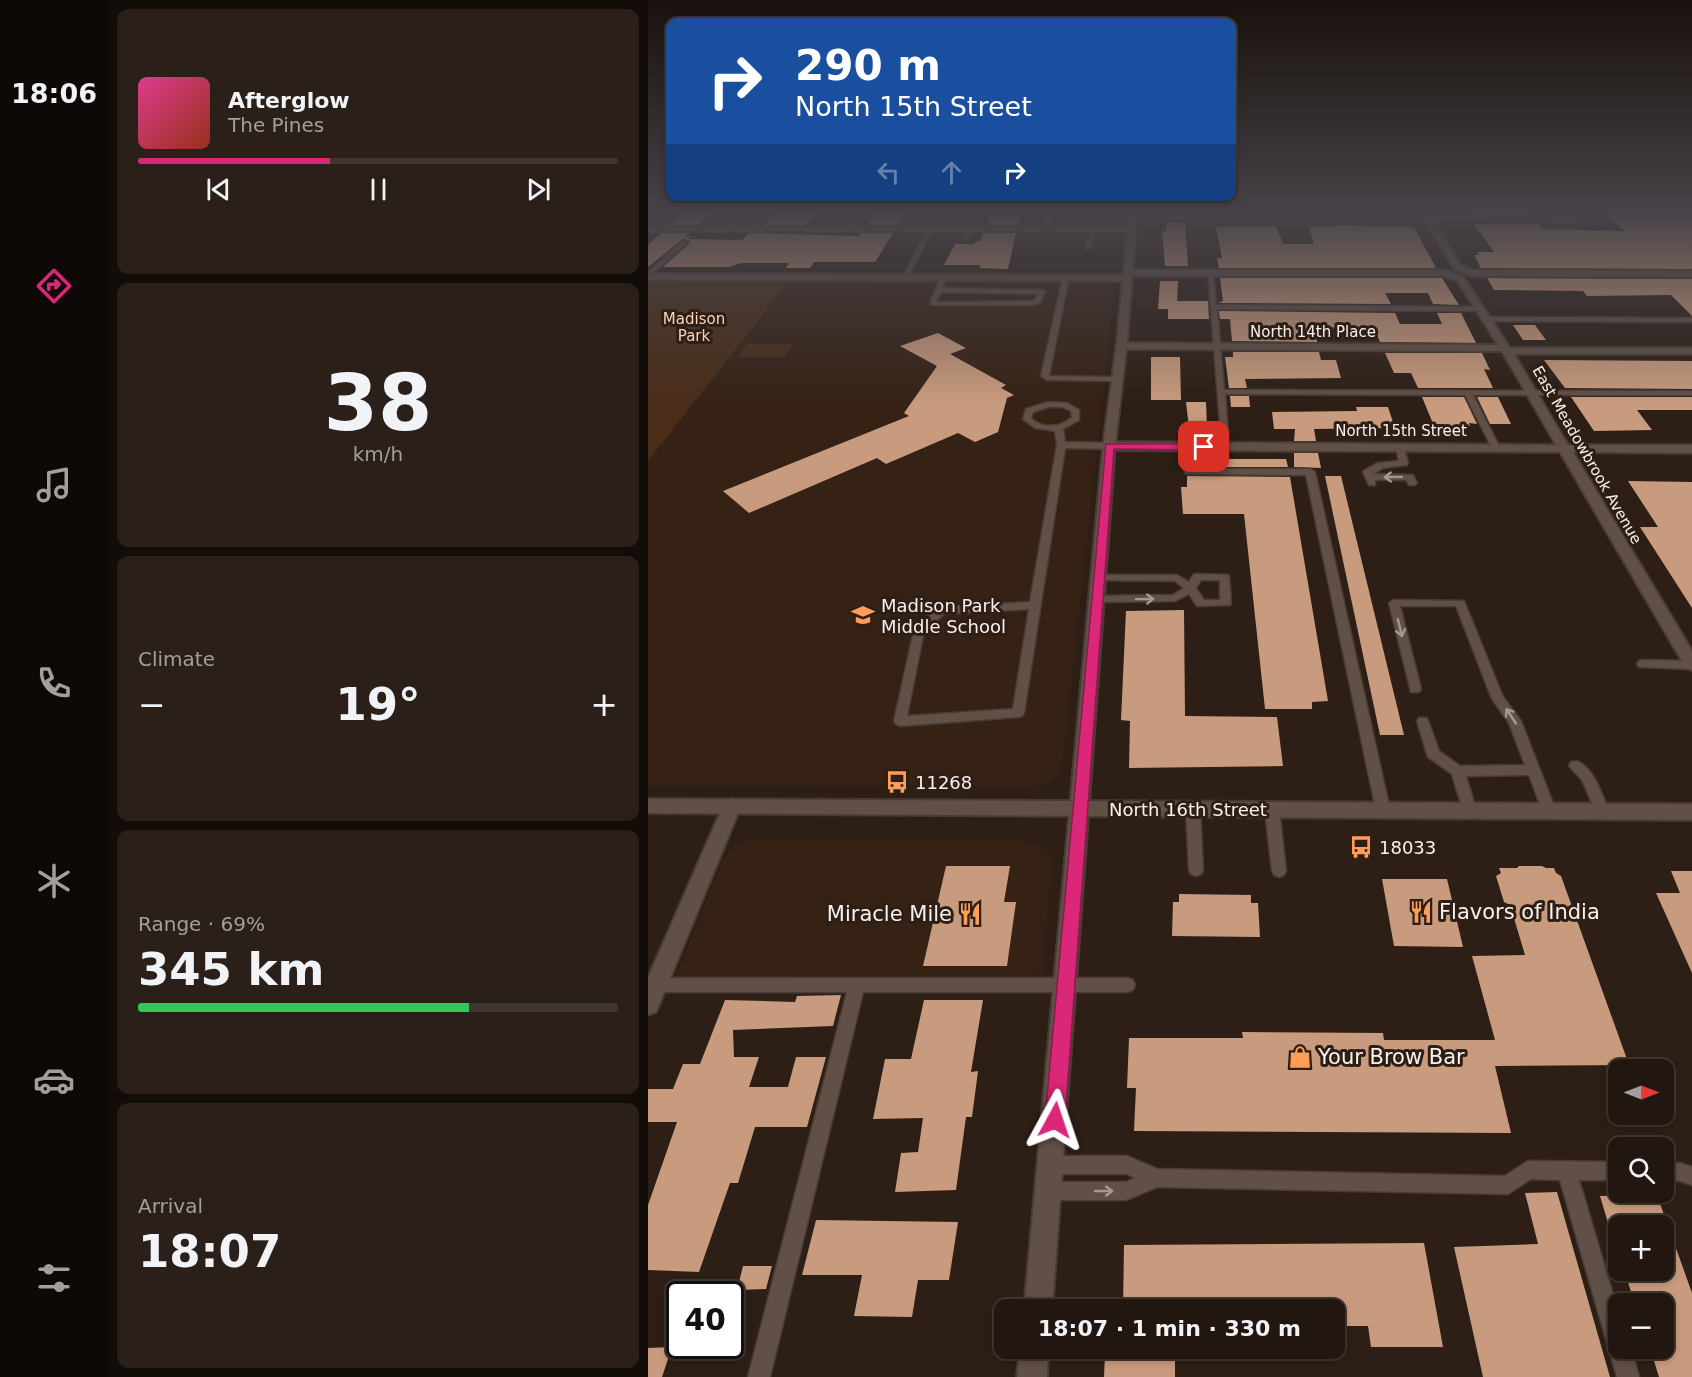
<!DOCTYPE html>
<meta charset="utf-8">
<style>
body{margin:0;font-family:"DejaVu Sans",sans-serif;background:#2a2019;color:#f1f3f6;height:100vh;display:flex;flex-direction:column;font-size:22px;white-space:nowrap}
*{box-sizing:border-box;margin:0}
p{font-size:20px;color:#a29f9f}
.icon{flex:none;width:33px;height:33px;fill:none;stroke:currentColor;stroke-width:2;stroke-linecap:round;stroke-linejoin:round}
.map{position:relative;flex:1;overflow:hidden}
.panel{display:flex;flex-direction:column;gap:9px;padding:9px;background:#130d09;width:540px}
.panel>*{flex:none}
.banner{position:absolute;left:18px;top:18px;width:570px;height:183px;border-radius:12px;box-shadow:0 3px 9px #0003,0 0 0 2px #3f3630;background:#1a4fa0;color:#fff;overflow:hidden}
.needle{width:39px;rotate:90deg}
.controls{position:absolute;left:960px;top:1059px;display:grid;gap:12px}
.controls a{display:grid;place-items:center;width:66px;height:66px;border-radius:12px;background:#221710;box-shadow:0 3px 9px #0003,0 0 0 2px #3f3630;font-size:30px}
.speed{position:absolute;left:18px;top:1281px;display:flex;gap:12px;font-size:30px;font-weight:700;text-align:center}
.speed>*{display:grid;place-content:center;width:78px;height:78px;border-radius:50%;background:#221710;box-shadow:0 3px 9px #0003,0 0 0 2px #3f3630;line-height:1}
.speed .limit{border:3px solid #111;border-radius:9px;background:#fff;color:#111}
.pin{position:absolute;display:grid;place-items:center;width:51px;height:51px;color:#fff;margin:-26px;border-radius:12px;box-shadow:0 3px 9px #0006}
.me{position:absolute;width:66px;margin:-33px;rotate:5deg;stroke-linejoin:round;filter:drop-shadow(0 0 4px #0008)}
.turn{display:flex;align-items:center;gap:21px;height:126px;padding:0 30px;font-size:27px}
.turn .icon{width:78px;height:78px;stroke-width:2.5}
.turn b{display:block;font-size:42px;line-height:51px}
.lanes{display:flex;align-items:center;height:57px;padding:0 30px;background:#0003;justify-content:center;gap:30px;direction:ltr}
.lanes .off{opacity:.35}
.big{font-size:45px;font-weight:800;line-height:1.1}
.panel .tile{flex:1;display:flex;flex-direction:column;justify-content:center;gap:9px;min-width:0;padding:0 21px;border-radius:12px;background:#2a2019}
.panel .dial{align-items:center;gap:0}
.dial b{font-size:78px;line-height:1}
.song{display:flex;align-items:center;gap:18px}
.cover{width:72px;height:72px;border-radius:9px;background:linear-gradient(135deg,hsl(330 70% 55%),hsl(10 70% 35%))}
.played{height:6px;border-radius:3px;background:linear-gradient(90deg,#db2777 40%,#3f3630 40%)}
.keys{display:flex;justify-content:space-around;direction:ltr}
.heat{display:flex;justify-content:space-between;align-items:center;font-size:33px;direction:ltr}
.charge{height:9px;border-radius:4px;background:linear-gradient(90deg,#34c759 69%,#3f3630 0)}
.trip{position:absolute;left:346px;top:1299px;width:351px;height:60px;border-radius:12px;background:#221710;box-shadow:0 3px 9px #0003,0 0 0 2px #3f3630;font-weight:800;line-height:60px;text-align:center}
main{display:flex;flex:1;min-height:0}
.menu{display:flex;flex-direction:column;width:108px;justify-content:space-around;align-items:center;background:#0e0906;color:#a29f9f}
.menu .icon{width:42px;height:42px}
.menu .active{color:#db2777}
.menu b{font-size:27px;color:#f1f3f6}
.map>svg:first-child{display:block}
</style>
<main>
<nav class="menu">
<b>18:06</b>
<svg class="icon active" aria-label="directions" viewBox="0 0 24 24"><path d="M12 3l9 9-9 9-9-9zM9 14v-3h6M13 9l2 2-2 2"/></svg>
<svg class="icon" aria-label="music" viewBox="0 0 24 24"><path d="M9 18V5l10-2v13"/><circle cx="6" cy="18" r="3"/><circle cx="16" cy="16" r="3"/></svg>
<svg class="icon" aria-label="phone" viewBox="0 0 24 24"><path d="M5 4h4l2 5-3 2q2 4 5 5l2-3 5 2v4C11 20 4 13 5 4z"/></svg>
<svg class="icon" aria-label="climate" viewBox="0 0 24 24"><path d="M12 3v18M4 7l16 10M4 17L20 7"/></svg>
<svg class="icon" aria-label="car" viewBox="0 0 24 24"><path d="M5 17H2v-5l4-1 3-4h7l3 4 3 1v5h-3M9 17h6M6 11h13"/><circle cx="7" cy="17" r="2"/><circle cx="17" cy="17" r="2"/></svg>
<svg class="icon" aria-label="filters" viewBox="0 0 24 24"><path d="M4 7h16M4 17h16"/><circle cx="9" cy="7" r="2"/><circle cx="15" cy="17" r="2"/></svg>
</nav>
<section class="panel">
<div class="tile">
<div class="song"><i class="cover"></i><div><b>Afterglow</b><p>The Pines</p></div></div>
<div class="played"></div>
<div class="keys"><svg class="icon" aria-label="previous" viewBox="0 0 24 24"><path d="M18 5L8 12l10 7zM5 5v14"/></svg><svg class="icon" aria-label="pause" viewBox="0 0 24 24"><path d="M8 5v14M16 5v14"/></svg><svg class="icon" aria-label="next" viewBox="0 0 24 24"><path d="M6 5l10 7-10 7zM19 5v14"/></svg></div>
</div>
<div class="tile dial"><b>38</b><p>km/h</p></div>
<div class="tile"><p>Climate</p>
<div class="heat"><a>−</a><b class="big">19°</b><a>+</a></div>
</div>
<div class="tile"><p>Range · 69%</p><b class="big">345 km</b><div class="charge"></div></div>
<div class="tile"><p>Arrival</p><b class="big">18:07</b></div>
</section>
<div class="map">
<svg width="1044" height="1377" viewBox="0 0 1044 1377">
<rect width="100%" height="100%" fill="#2d1f16"/>
<g fill="#362215">
<path d="M142 280 457 281 467 284 414 769 404 782 388 786 0 785V461Z"/>
<path d="M105 840H372L395 845 404 860 395 975 27 978 74 862 82 849 92 842Z"/>
</g>
<g fill="#4a2d19">
<path d="M0 280H142L0 461Z"/>
<path d="M99 344H145L137 357H89Z"/>
</g>
<g fill="#c99b7e">
<path d="M36 212H64L50 225H23Z"/>
<path d="M229 212H258L250 225H219Z"/>
<path d="M819 212H878L881 215H821Z"/>
<path d="M955 212H1044V269L833 268 826 255H831L829 252H846L826 224H890L894 229 977 231Z"/>
<path d="M127 213H168L158 225H116Z"/>
<path d="M372 216 370 225H339L342 217Z"/>
<path d="M518 222 537 223 540 266H517L514 231H518Z"/>
<path d="M687 225 766 227 788 268H571L569 258H574L568 227 628 226 635 244H666L661 227H688Z"/>
<path d="M13 233H40L37 236H43L40 239 94 240 100 234 109 233 211 236 213 233H245L227 262H166L162 268H138L141 263H93L81 267H15L41 244 42 241 35 239 0 267V245Z"/>
<path d="M335 233H368L360 269 331 268 333 265H296L307 244H326L328 241H332Z"/>
<path d="M572 278H794L811 305 785 304 780 293H737L743 304 570 303 575 301Z"/>
<path d="M839 278 1044 279V316L1023 295 939 296 935 291 846 290Z"/>
<path d="M512 281H530L529 301H560L561 319H520V309H510Z"/>
<path d="M571 311 747 313 752 324H794L789 313H813L828 343 732 342 726 328 666 327 669 342 584 341 582 319H572Z"/>
<path d="M865 325H887L898 340H875Z"/>
<path d="M290 333 318 348 302 354 358 385 353 388 366 395 359 398 350 432 327 442 310 433 238 464 229 458 101 513 75 491 261 416 256 413 289 366 252 346Z"/>
<path d="M585 352H671L673 360H688L693 378 597 379 599 388H581L577 357H585Z"/>
<path d="M737 353H834L842 370 836 369 845 388H770L763 373H746Z"/>
<path d="M503 357H532L533 400H503Z"/>
<path d="M896 360 1044 361V389L917 388Z"/>
<path d="M582 396H601L602 407H583Z"/>
<path d="M774 397H816L829 424 821 423 822 426H786Z"/>
<path d="M829 397H850L863 424H842Z"/>
<path d="M923 397H1044V410H989L1004 430 946 431Z"/>
<path d="M538 402H558L559 428H541Z"/>
<path d="M708 407H740L747 428 666 429 668 441H646L647 429H626L624 412 709 411Z"/>
<path d="M646 453H670L673 468 646 467Z"/>
<path d="M539 459H638L640 467H539Z"/>
<path d="M539 476 642 477 680 701 664 702V709H617L596 514H535L533 487H539Z"/>
<path d="M677 476H693L756 735H732Z"/>
<path d="M980 481 1044 482V608L992 527H1010Z"/>
<path d="M536 610 537 716 629 717 635 766 481 768 482 721 473 720 478 611Z"/>
<path d="M298 866H362L356 902H368L359 966H275Z"/>
<path d="M871 866H894L898 868H906L908 873 913 876 980 1062H977L978 1065 847 1066 863 1133 486 1131 488 1088H479L481 1038H595L594 1032 735 1033 736 1040H847L824 956 877 955 862 905 856 902 848 876 853 873 851 868H869Z"/>
<path d="M1023 871H1044V973L1008 893H1032Z"/>
<path d="M734 879H799L815 947 746 946Z"/>
<path d="M531 894 603 895V903H610L612 937 524 936 525 902H531Z"/>
<path d="M193 995 185 1026 85 1030 86 1057H111L101 1087H140L148 1057H178L159 1127H107L90 1183H82L51 1272 0 1270V1205L29 1122H0V1089H25L35 1064H52L77 1000 147 1002 149 996Z"/>
<path d="M276 1000H335L323 1072 330 1071 324 1117H318L308 1190 247 1192 253 1153 270 1152 275 1118 225 1119 237 1059H263Z"/>
<path d="M909 1192 962 1377H835L806 1247 890 1244 877 1193Z"/>
<path d="M1009 1195 1044 1293V1377H1011L1002 1348H1016V1304H987L976 1270H1016V1226H961L952 1196Z"/>
<path d="M168 1220 310 1222 301 1280H270L264 1317 206 1316 214 1275H154Z"/>
<path d="M776 1243 795 1347H723L720 1326H687V1310H475L476 1245Z"/>
<path d="M95 1266H124L118 1289 89 1290Z"/>
<path d="M24 1347 14 1377H0V1348Z"/>
<path d="M457 1355H527V1377H456Z"/>
</g>
<g fill="none" stroke-linecap="round" stroke-linejoin="round">
<g stroke="#483b36" stroke-width="3">
<g id="service">
<path d="M28 212H34L14 230H10V228Z"/>
<path d="M94 212H100L82 230H78V228Z"/>
<path d="M119 212H125L108 230H104V228Z"/>
<path d="M210 212H216L202 230H198Z"/>
<path d="M400 212H406L401 229 398 231 395 229Z"/>
<path d="M445 227 448 229 443 248 438 249 442 229Z"/>
<path d="M279 228 284 229 260 277 255 278Z"/>
<path d="M319 228 324 229 319 238H315Z"/>
<path d="M35 241 40 242 0 277V272Z"/>
<path d="M560 272 565 273 568 305 833 307 836 309 833 311 569 309 576 390 1044 391V395H825L852 448 848 451 844 448 817 395 577 394 581 447 574 449Z"/>
<path d="M296 275 299 277 294 288 394 290 397 292 392 303 384 305H284L282 302 293 277ZM293 292 390 294 387 300 384 301 288 302Z"/>
<path d="M418 275 421 277 401 376 469 377 473 379 472 381 399 380 393 376 415 277Z"/>
<path d="M837 317 1044 318V322L840 321H837Z"/>
<path d="M400 402 419 403 431 410V420L415 429 417 442 461 443 465 446 461 449 417 448 376 713 374 716 370 717 252 726 248 724 246 721 267 626 293 607 382 602 409 445 407 431 387 428 375 419 378 409ZM401 407H414L423 411 424 417C412 428 395 429 383 418L385 412ZM381 609 365 709 259 716 276 631 296 614Z"/>
<path d="M752 445 756 448 760 463 759 465 735 468 725 474 765 475 769 483 767 485H761L758 480H727V485H721L715 472 717 470 730 463 751 461 748 448Z"/>
<path d="M541 469H662L667 472 742 810 740 814 735 815 730 814 728 810 658 475 538 474 536 472Z"/>
<path d="M549 574 581 575 583 603 582 605 549 606 541 594 527 601 448 602 443 599 448 596 525 595 536 588 527 581 446 580 445 578 450 575H529L541 582 545 575ZM553 580H572V600H556L548 588Z"/>
<path d="M746 600 816 601 855 697 873 721 908 811 906 815 901 816 896 815 881 775 818 776 828 810 826 814 821 815 816 814 804 774 780 757 779 754 769 721 771 718H779L791 751 812 766 877 765 861 723 844 699 808 606H752L773 689 771 692H763L741 603Z"/>
<path d="M995 660 1044 661V669L991 667 989 664 991 661Z"/>
<path d="M928 761C947 768 953 794 961 811L959 815 954 816 949 815 934 780 921 766 923 762Z"/>
<path d="M545 804 550 805 552 809 555 870 553 874 548 876 543 874 541 870 538 809 540 805Z"/>
<path d="M624 804 629 805 631 809 638 871 636 875 631 877 626 875 624 871 617 809 619 805Z"/>
<path d="M0 978H479L485 980 487 985 485 990 479 992H215L122 1377H100L199 992H0Z"/>
<path d="M403 1156H479L509 1169 857 1176 880 1161 970 1162V1180H931L970 1311V1348H983L991 1377H969L912 1180 883 1179 860 1194 509 1187 478 1200H401L394 1198 392 1191 394 1184 401 1182H478L487 1178 479 1174H403L397 1171 394 1165 397 1159Z"/>
<path d="M1016 1163H1032L1044 1167V1185L1032 1181H1016Z"/>
</g>
</g>
<g stroke="#483b36" stroke-width="4">
<g id="minor">
<path d="M772 212H780L783 217 931 218 935 220 931 222 786 221 813 266 824 270 1044 271V277L823 276 807 270 776 218H484L480 216 484 214H773Z"/>
<path d="M0 227H483L487 229 483 231H0Z"/>
<path d="M479 270H796L815 276 862 348H1044V354H866L920 445H1044V453L925 452 1044 651V670L1038 668 912 452 461 450 455 446 461 442 908 445 854 351 473 349 468 346 473 343 850 345 809 280 795 276H480L483 278 479 281 0 280V274L478 275 475 273Z"/>
<path d="M84 799 91 801 93 806 8 1012 0 1015V978L75 806 77 801Z"/>
</g>
</g>
<g stroke="#483b36" stroke-width="4">
<g id="tertiary">
<path d="M481 212H489L479 342 467 446 404 1310H376L455 446 469 342Z"/>
<path d="M372 1348H400L399 1377H369Z"/>
</g>
</g>
<g stroke="#483b36" stroke-width="4">
<path id="secondary" d="M0 799 1044 804V820L0 813Z"/>
</g>
<use href="#service" fill="#615046" fill-rule="evenodd"/>
<use href="#minor" fill="#615046" fill-rule="evenodd"/>
<use href="#tertiary" fill="#615046" fill-rule="evenodd"/>
<use href="#secondary" fill="#615046" fill-rule="evenodd"/>
</g>
<defs><path id="oneway-shaft" d="M-6 0H5M1.5-3L5.5 0L1.5 3" fill="none" stroke-width="1.6" stroke-linecap="round" stroke-linejoin="round" transform="scale(1.5)"/></defs>
<g stroke="#a69890">
<use href="#oneway-shaft" transform="translate(745 477) rotate(179)"/>
<use href="#oneway-shaft" transform="translate(497 599) rotate(-1)"/>
<use href="#oneway-shaft" transform="translate(752 628) rotate(76)"/>
<use href="#oneway-shaft" transform="translate(863 716) rotate(-124)"/>
<use href="#oneway-shaft" transform="translate(456 1191)"/>
</g>
<linearGradient id="sky" x2="0" y2="1"><stop stop-color="#19110c"/><stop offset="0.52" stop-color="#464247"/><stop offset="1" stop-color="#464247" stop-opacity="0"/></linearGradient>
<rect width="1044" height="405" fill="url(#sky)"/>
<path fill="#db2777" stroke="#8e194d" stroke-width="1.5" d="M458 444H556L561 447 556 450 466 449 417 1120 414 1127 407 1130 400 1127 397 1120Z"/>
<defs>
<g id="school-bare" transform="scale(1.8)"><path d="M0-5L7-2L0 1L-7-2ZM-4 1L0 2.5L4 1V4Q0 6-4 4Z" fill="#fe9c58" stroke="#2d1f16" stroke-width="2.5" paint-order="stroke"/></g>
<g id="bus-bare" transform="scale(1.8)"><path d="M-5-6H5V4H4V6H2V4H-2V6H-4V4H-5ZM-3.5-4V0h7V-4ZM-3.5 1.2v1.5H-2V1.2ZM2 1.2v1.5H3.5V1.2Z" fill="#fe9c58" stroke="#2d1f16" stroke-width="2.5" paint-order="stroke"/></g>
<g id="restaurant-bare" transform="scale(1.8)"><path d="M-5-6h1v4h1v-4h1v4h1v-4h1v5L-1.5 .5V6h-2V.5L-5-1ZM5-6V6H3V1.5H1.5Q1.5-4 5-6Z" fill="#fe9c58" stroke="#2d1f16" stroke-width="2.5" paint-order="stroke"/></g>
<g id="shop-bare" transform="scale(1.8)"><path d="M-5-2.5h2.3a2.7 3.5 0 0 1 5.4 0H5L5.5 6h-11ZM-1.5-2.5h3a1.5 2.3 0 0 0-3 0Z" fill="#fe9c58" stroke="#2d1f16" stroke-width="2.5" paint-order="stroke"/></g>
</defs>
<g fill-rule="evenodd">
<use href="#school-bare" x="215" y="615"/>
<use href="#bus-bare" x="249" y="782"/>
<use href="#bus-bare" x="713" y="847"/>
<use href="#restaurant-bare" x="773" y="912"/>
<use href="#restaurant-bare" x="322" y="914"/>
<use href="#shop-bare" x="652" y="1057"/>
</g>
<g text-anchor="middle" dominant-baseline="central" stroke-width="6" stroke-linejoin="round" paint-order="stroke">
<g font-size="15" fill="#fcd2b8" stroke="#2d1f16">
<text x="46" y="319">Madison<tspan x="46" dy="17">Park</tspan></text>
</g>
<g font-size="15" fill="#fbf1eb" stroke="#2d1f16">
<text x="665" y="332">North 14th Place</text>
<text x="753" y="431">North 15th Street</text>
<text transform="translate(939 455) rotate(60)">East Meadowbrook Avenue</text>
</g>
<g font-size="18" fill="#fbf1eb" stroke="#2d1f16" text-anchor="start">
<text x="233" y="605">Madison Park<tspan x="233" dy="21">Middle School</tspan></text>
<text x="267" y="782">11268</text>
<text x="731" y="847">18033</text>
</g>
<g font-size="18" fill="#fbf1eb" stroke="#2d1f16">
<text x="540" y="809">North 16th Street</text>
</g>
<g font-size="21" fill="#fbf1eb" stroke="#2d1f16" text-anchor="start">
<text x="791" y="912">Flavors of India</text>
<text x="304" y="914" text-anchor="end">Miracle Mile</text>
<text x="670" y="1057">Your Brow Bar</text>
</g>
</g>
</svg>
<div class="controls">
<a><svg class="needle" viewBox="-14 -14 28 28"><path d="M0-13l5 13h-10z" fill="#e53935"/><path d="M0 13l5-13h-10z" fill="#a29f9f"/></svg></a>
<a><svg class="icon" aria-label="search" viewBox="0 0 24 24"><circle cx="10" cy="10" r="6"/><path d="M15 15l6 6"/></svg></a>
<a>+</a>
<a>−</a>
</div>
<div class="speed"><div class="limit">40</div></div>
<div class="pin" style="left:556px;top:447px;background:#d93025"><svg class="icon" aria-label="arrive" viewBox="0 0 24 24"><path d="M6 21V4h12l-3 4 3 4H6"/></svg></div>
<svg class="me" style="left:407px;top:1120px" viewBox="-20 -20 40 40"><path d="M0-17L14 15 0 8-14 15z" fill="#db2777" stroke="#fff" stroke-width="4"/></svg>
<div class="trip">18:07 · 1 min · 330 m</div>
<div class="banner">
<div class="turn"><svg class="icon" aria-label="right" viewBox="0 0 24 24"><path d="M7 20v-9h11M14 6l5 5-5 5"/></svg><div><b>290 m</b>North 15th Street</div></div>
<div class="lanes"><svg class="icon off" aria-label="left" viewBox="0 0 24 24"><path d="M17 20v-9H6M10 6l-5 5 5 5"/></svg><svg class="icon off" aria-label="ahead" viewBox="0 0 24 24"><path d="M12 20V5M6 11l6-6 6 6"/></svg><svg class="icon" aria-label="right" viewBox="0 0 24 24"><path d="M7 20v-9h11M14 6l5 5-5 5"/></svg></div>
</div>
</div>
</main>
